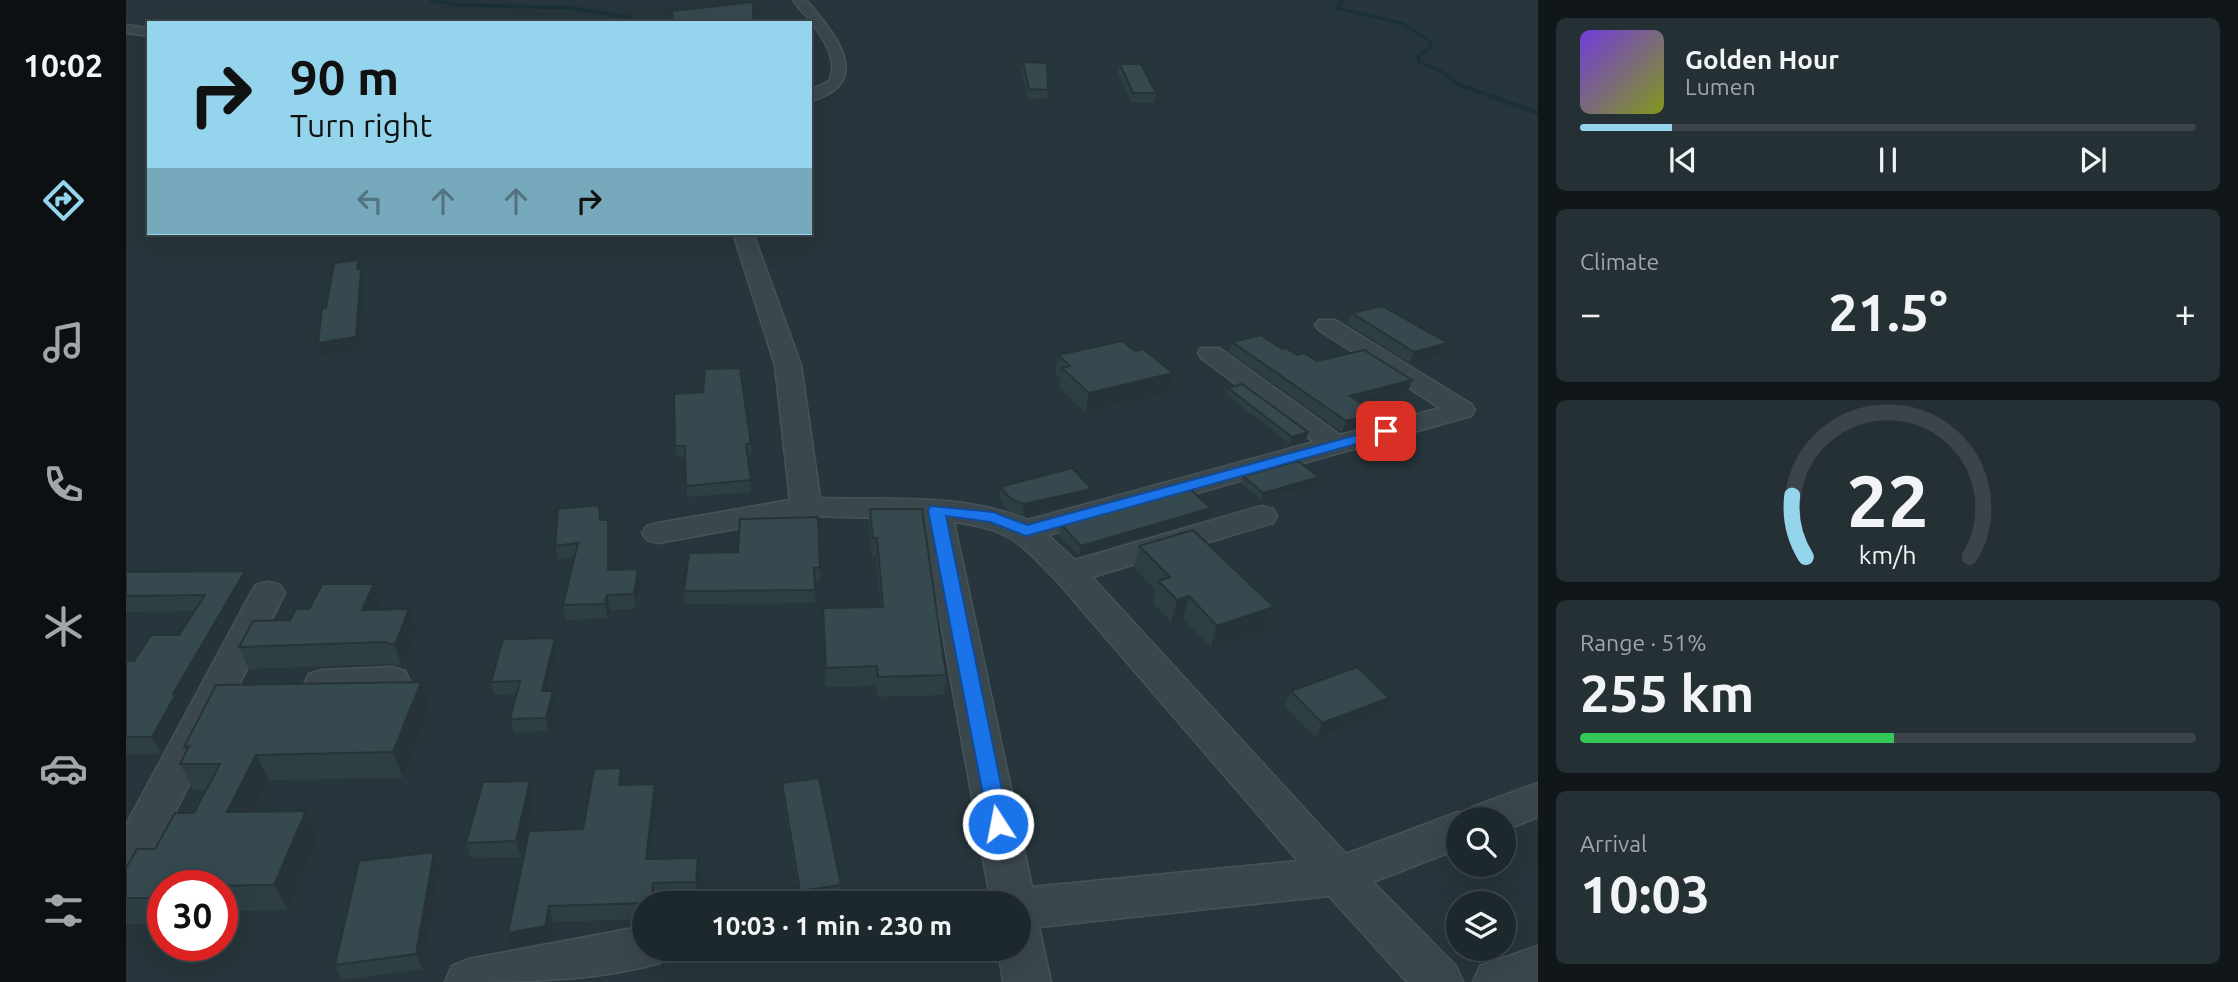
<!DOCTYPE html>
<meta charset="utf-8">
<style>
body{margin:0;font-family:Ubuntu,sans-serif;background:#253035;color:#f1f3f6;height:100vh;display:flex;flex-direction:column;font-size:26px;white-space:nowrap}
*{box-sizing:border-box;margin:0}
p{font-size:23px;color:#a0a6aa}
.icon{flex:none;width:38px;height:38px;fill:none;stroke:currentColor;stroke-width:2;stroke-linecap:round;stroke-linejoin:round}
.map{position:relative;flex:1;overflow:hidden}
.details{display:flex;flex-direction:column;gap:18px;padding:18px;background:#101619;width:700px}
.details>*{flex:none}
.hud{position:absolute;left:21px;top:21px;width:665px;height:214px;border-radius:0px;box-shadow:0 7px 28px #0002,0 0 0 2px #3b4449;background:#95d4ed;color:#111;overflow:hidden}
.controls{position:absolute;left:1320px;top:807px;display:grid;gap:14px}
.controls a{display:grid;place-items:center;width:70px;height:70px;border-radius:50%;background:#1d282d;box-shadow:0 7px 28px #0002,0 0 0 2px #3b4449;font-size:35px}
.speed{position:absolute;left:21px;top:870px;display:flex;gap:14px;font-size:35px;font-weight:700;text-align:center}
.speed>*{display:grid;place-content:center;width:91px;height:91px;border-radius:50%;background:#1d282d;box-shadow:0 7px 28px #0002,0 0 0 2px #3b4449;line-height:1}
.speed .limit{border:10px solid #d22;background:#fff;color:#111}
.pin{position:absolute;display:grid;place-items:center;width:60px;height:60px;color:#fff;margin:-30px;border-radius:14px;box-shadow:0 4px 10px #0006}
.me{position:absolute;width:77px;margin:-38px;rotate:349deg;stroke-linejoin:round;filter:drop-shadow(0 0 5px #0008)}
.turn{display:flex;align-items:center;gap:24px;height:147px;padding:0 28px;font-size:32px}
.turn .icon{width:91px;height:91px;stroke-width:2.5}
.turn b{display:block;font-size:49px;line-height:60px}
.lanes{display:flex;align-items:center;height:66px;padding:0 28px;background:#0003;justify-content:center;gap:35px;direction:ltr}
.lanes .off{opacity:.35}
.big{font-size:52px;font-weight:700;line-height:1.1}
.details .tile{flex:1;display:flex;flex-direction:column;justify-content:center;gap:10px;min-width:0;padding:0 24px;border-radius:10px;background:#253035}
.details .dial{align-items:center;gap:0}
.dial svg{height:182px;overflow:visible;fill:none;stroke:#3b4449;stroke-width:7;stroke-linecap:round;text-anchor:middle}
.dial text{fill:#f1f3f6;stroke:none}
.song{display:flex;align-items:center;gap:21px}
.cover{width:84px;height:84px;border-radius:10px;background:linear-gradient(135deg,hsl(260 70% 55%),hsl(70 70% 35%))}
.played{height:7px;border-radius:4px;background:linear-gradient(90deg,#95d4ed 15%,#3b4449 15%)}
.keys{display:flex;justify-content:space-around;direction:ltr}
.heat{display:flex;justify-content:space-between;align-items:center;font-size:38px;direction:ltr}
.charge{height:10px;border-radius:5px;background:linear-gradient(90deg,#34c759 51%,#3b4449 0)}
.trip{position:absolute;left:506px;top:891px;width:399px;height:70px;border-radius:35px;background:#1d282d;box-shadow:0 7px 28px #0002,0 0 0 2px #3b4449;font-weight:700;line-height:70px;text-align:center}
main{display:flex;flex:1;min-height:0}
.tab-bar{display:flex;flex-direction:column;width:126px;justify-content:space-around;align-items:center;background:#0c1012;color:#a0a6aa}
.tab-bar .icon{width:49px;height:49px}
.tab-bar .active{color:#95d4ed}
.tab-bar b{font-size:32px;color:#f1f3f6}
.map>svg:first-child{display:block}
</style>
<main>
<nav class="tab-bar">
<b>10:02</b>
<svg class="icon active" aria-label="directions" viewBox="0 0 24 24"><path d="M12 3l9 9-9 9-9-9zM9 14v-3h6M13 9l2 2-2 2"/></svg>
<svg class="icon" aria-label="music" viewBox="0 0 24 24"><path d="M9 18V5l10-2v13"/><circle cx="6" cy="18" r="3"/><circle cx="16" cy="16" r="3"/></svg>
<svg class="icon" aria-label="phone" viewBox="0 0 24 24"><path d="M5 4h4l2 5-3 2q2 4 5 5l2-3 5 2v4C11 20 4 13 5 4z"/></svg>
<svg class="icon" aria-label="climate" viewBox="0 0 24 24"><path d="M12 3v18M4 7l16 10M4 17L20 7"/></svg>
<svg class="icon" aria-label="car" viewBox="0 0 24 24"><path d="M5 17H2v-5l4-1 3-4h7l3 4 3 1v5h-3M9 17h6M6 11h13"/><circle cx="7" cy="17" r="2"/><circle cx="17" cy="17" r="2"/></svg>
<svg class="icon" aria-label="filters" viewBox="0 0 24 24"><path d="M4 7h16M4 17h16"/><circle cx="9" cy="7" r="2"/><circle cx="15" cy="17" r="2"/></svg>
</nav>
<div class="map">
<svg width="1412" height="982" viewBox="0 0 1412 982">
<rect width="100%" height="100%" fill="#27363c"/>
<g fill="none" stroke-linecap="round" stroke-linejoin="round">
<g stroke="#1b3139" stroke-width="3.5">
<path d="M304 0 335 5 447 8 505 18 510 23"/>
<path d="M1217 0 1211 8 1278 24 1304 42V48L1292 56 1293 62 1313 70 1336 87"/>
</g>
<path stroke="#1b3139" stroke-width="4.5" d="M1334 85 1412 113"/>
<g stroke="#465358" stroke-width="3">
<g id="street">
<path d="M667 0H680C708 32 751 83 684 101V90L703 81C717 53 682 20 667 0Z"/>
<path d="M0 25 23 28V36L0 33Z"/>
<path d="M607 233H627L675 365 694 498C763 500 838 493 902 520L1188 442 1075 358 1072 353 1075 348H1093L1214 435 1314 408 1193 330 1189 325 1193 320H1209L1345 404 1349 410 1345 416 922 535 949 560 1125 509 1136 506 1147 509 1151 516 1147 523 966 577 1220 854 1332 812 1342 816 1346 807 1412 783V817L1377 831V819H1332V849L1247 882 1330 966 1337 982H1281L1203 896 913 927 925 982H877L872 948H892V903H865L796 519 680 516 532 543 521 540 516 533 521 526 532 523 664 500 649 365ZM828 522C884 529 893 542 931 581L1172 861 906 887Z"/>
<path d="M142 582 154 585 159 593 15 880 0 886V825L125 593 130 585Z"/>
<path d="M266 667 279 671 284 681 279 691C252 699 210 702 183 694L178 684 183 674 196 670Z"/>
<path d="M518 926V948H541L534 963C466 982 391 982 319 982L326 966 343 959Z"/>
<path d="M1412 946V982H1347L1354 966Z"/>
</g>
</g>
<use href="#street" fill="#3a474c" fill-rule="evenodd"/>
</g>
<g fill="#2e3f44">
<path d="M897 62 922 90 921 99H902L896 71Z"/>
<path d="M994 64 1030 93 1028 103 1005 102 992 73Z"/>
<path d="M1226 313 1322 343 1317 355 1284 363 1222 324Z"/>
<path d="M1106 342 1156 349 1191 361 1286 380 1282 391 1235 403 1249 413 1245 424 1216 432 1103 352Z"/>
<path d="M932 355 1043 392 959 412 933 387 934 379 929 375Z"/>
<path d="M1102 388 1182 432 1180 439 1164 444 1100 394Z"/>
<path d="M625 444 626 455H622L625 492 561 497 559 457H550L549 446Z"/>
<path d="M1117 476 1193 477 1190 484 1135 500 1115 483Z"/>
<path d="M874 487 964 500 897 515 883 511 873 498Z"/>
<path d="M1085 508 1082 519 953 556 933 535 935 524Z"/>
<path d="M744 509 820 675 818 695 751 697 750 686 700 687 697 608 755 607 750 557H746L743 528Z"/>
<path d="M692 517 694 581H688L689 603 559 604 558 591 612 552Z"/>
<path d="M475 520 484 534V570L514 584 510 609 484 610 482 618 440 620 437 605 448 558 432 560 429 546Z"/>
<path d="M1013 546 1148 607 1141 629 1085 648 1057 618 1045 622 1027 603 1030 590 1008 567Z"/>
<path d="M119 571 126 587 57 708 59 711 35 754H0V661H8L53 635 68 611 0 612V572Z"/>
<path d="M248 584 256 605 254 609 290 631 276 667 266 664 123 669 113 647 164 620Z"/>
<path d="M431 651 422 691 429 704 423 731 388 732 384 719 391 694 368 695 365 682Z"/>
<path d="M1165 691 1256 713 1190 738 1159 706Z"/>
<path d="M303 707 277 778 143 780 127 812 180 811 192 837 162 910 96 911V886H37V924H0V868L29 849 68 813 81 790H68L54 764 61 752 58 747Z"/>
<path d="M495 768 498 785 529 784 531 799 524 859 572 858 573 873 572 897 530 898 529 903H518V919L427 922 424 941 386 948 457 829Z"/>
<path d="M404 781 408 796 395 857 345 858 340 843Z"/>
<path d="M656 783 715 885V901L699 903H674L657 798Z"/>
<path d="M313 867 297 969 216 980 209 965Z"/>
</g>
<g fill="#263337">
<path d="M233 260 238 280 233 349 195 355 192 343 231 269Z"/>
<path d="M1322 343 1317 355 1284 363 1288 352Z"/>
<path d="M1047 373 1043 392 959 412 963 393Z"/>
<path d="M1286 380 1282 391 1221 407 1224 396Z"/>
<path d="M1249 413 1245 424 1216 432 1220 421Z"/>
<path d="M1182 432 1180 439 1164 444 1166 437Z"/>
<path d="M1193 477 1190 484 1135 500 1137 493Z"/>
<path d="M966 489 964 500 897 515 898 504Z"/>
<path d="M1085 508 1082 519 953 556 955 546Z"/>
<path d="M482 520 484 534V584L482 570Z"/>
<path d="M512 569 514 584 510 609 508 594Z"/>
<path d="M119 571 126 587 57 708 59 711 35 754 26 737 47 694Z"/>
<path d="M248 584 256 605 243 632 236 610Z"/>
<path d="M481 595 484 610 482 618 479 604Z"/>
<path d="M1063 596 1057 618 1045 622 1051 600Z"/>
<path d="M1148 607 1141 629 1085 648 1091 626Z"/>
<path d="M283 609 290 631 276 667 269 645Z"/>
<path d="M429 638 431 651 419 704 416 691Z"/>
<path d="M295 682 303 707 277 778 267 752Z"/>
<path d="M427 691 429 704 423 731 420 718Z"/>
<path d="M1263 698 1256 713 1190 738 1196 723Z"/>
<path d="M130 755 143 780 114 838 101 812Z"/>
<path d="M495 768 498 783 495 800 493 785Z"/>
<path d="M404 781 408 796 395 857 390 841Z"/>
<path d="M529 784 531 799 522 874 520 859Z"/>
<path d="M180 811 192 837 162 910 148 885Z"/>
<path d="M308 852 313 867 297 969 290 954Z"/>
<path d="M572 858 573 873 572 897 570 882Z"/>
<path d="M527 883 530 898 529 903H525Z"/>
<path d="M423 906 427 922 424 941 386 948 382 933Z"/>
</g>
<g fill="#36494f" stroke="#263337" stroke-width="2">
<path d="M627 2V23H547L546 11Z"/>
<path d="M897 62 921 63 922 90 903 89Z"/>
<path d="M994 64H1015L1030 93H1007Z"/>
<path d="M233 260 231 269H235L230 337 192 343 196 309 200 308 208 263Z"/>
<path d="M1256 306 1322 343 1288 352 1226 313Z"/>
<path d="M1135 335 1156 349 1160 348 1171 355 1178 353 1191 361 1238 350 1286 380 1224 396 1249 413 1220 421 1106 342Z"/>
<path d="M996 341 1009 351 1017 349 1047 373 963 393 936 368 944 366 932 355Z"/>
<path d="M614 368 625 444H620L625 480 560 486 559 446H549L548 394 577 392 579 369Z"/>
<path d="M1116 384 1182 432 1166 437 1102 388Z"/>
<path d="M1172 461 1193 477 1137 493 1117 476Z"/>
<path d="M946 468 966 489 898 504 885 499 874 487Z"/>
<path d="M1063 488 1085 508 955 546 935 524Z"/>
<path d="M473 505 474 520H482V570L512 569 508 594 481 595 479 604 437 605 452 543 429 546 432 509Z"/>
<path d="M744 509H796L820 675 752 677 751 666 700 668 697 608 757 607 751 538H747Z"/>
<path d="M692 517 694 568H688L689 590 558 591 563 553 612 552 614 519Z"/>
<path d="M1067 530 1148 607 1091 626 1063 596 1051 600 1032 581 1044 577 1013 546Z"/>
<path d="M119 571 47 694H50L26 737H0V661H8L25 635H53L79 595 0 596V572Z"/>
<path d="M196 584H248L236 610 283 609 269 645 258 642 113 647 127 621 164 620 170 609H183Z"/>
<path d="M429 638 416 691H427L420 718 384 719 394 681 365 682 377 639Z"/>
<path d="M1231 667 1263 698 1196 723 1165 691Z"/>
<path d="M295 682 267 752 130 755 101 812 180 811 148 885 37 886V898H0V868L11 849H29L49 813H68L94 764H54L63 746 58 747 90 685Z"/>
<path d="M495 768 493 785 529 784 520 859 572 858 570 882 527 883 525 903 423 906 419 926 382 933 403 831 457 829 468 769Z"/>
<path d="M693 778 715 885 674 891 656 783Z"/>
<path d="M404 781 390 841 340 843 357 782Z"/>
<path d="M308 852 290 954 209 965 233 861Z"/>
</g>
<path fill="#1a73e8" stroke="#114b97" stroke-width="2" d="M1260 427 1268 431 1266 434 900 536 864 522 820 516 883 824 880 831 872 834 864 831 802 510 805 506 867 512 901 525Z"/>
</svg>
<div class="controls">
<a><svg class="icon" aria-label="search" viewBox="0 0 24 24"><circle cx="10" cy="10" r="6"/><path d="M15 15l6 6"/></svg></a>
<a><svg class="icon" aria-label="layers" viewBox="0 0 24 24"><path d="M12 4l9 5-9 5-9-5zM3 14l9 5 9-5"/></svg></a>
</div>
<div class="speed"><div class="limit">30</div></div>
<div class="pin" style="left:1260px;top:431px;background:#d93025"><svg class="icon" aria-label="arrive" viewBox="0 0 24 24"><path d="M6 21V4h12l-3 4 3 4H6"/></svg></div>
<svg class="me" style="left:872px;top:824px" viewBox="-20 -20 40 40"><circle r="17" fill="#1a73e8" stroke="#fff" stroke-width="3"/><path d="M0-11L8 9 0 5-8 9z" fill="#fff"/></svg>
<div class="trip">10:03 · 1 min · 230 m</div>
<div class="hud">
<div class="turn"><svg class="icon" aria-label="right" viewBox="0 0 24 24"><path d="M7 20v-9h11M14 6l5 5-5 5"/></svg><div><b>90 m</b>Turn right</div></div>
<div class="lanes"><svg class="icon off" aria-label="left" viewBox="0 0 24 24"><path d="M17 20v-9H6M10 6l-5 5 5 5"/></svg><svg class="icon off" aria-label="ahead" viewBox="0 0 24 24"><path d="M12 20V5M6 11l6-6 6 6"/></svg><svg class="icon off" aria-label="ahead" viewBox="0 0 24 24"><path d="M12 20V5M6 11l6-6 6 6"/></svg><svg class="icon" aria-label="right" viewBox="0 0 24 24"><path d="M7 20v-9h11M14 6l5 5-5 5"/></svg></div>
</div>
</div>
<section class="details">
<div class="tile">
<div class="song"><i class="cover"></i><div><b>Golden Hour</b><p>Lumen</p></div></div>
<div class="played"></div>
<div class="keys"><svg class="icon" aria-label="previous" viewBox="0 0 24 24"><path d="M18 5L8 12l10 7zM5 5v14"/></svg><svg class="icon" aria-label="pause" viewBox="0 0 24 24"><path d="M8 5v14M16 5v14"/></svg><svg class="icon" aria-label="next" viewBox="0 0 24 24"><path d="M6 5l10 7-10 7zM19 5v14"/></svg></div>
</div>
<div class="tile"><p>Climate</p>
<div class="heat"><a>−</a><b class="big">21.5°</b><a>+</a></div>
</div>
<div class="tile dial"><svg viewBox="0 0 100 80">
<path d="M14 69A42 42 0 1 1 86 69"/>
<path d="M14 69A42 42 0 0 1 8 42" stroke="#95d4ed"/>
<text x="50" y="56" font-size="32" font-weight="700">22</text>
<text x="50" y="72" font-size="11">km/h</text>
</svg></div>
<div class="tile"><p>Range · 51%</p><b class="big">255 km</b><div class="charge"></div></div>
<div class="tile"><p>Arrival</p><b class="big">10:03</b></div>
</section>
</main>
